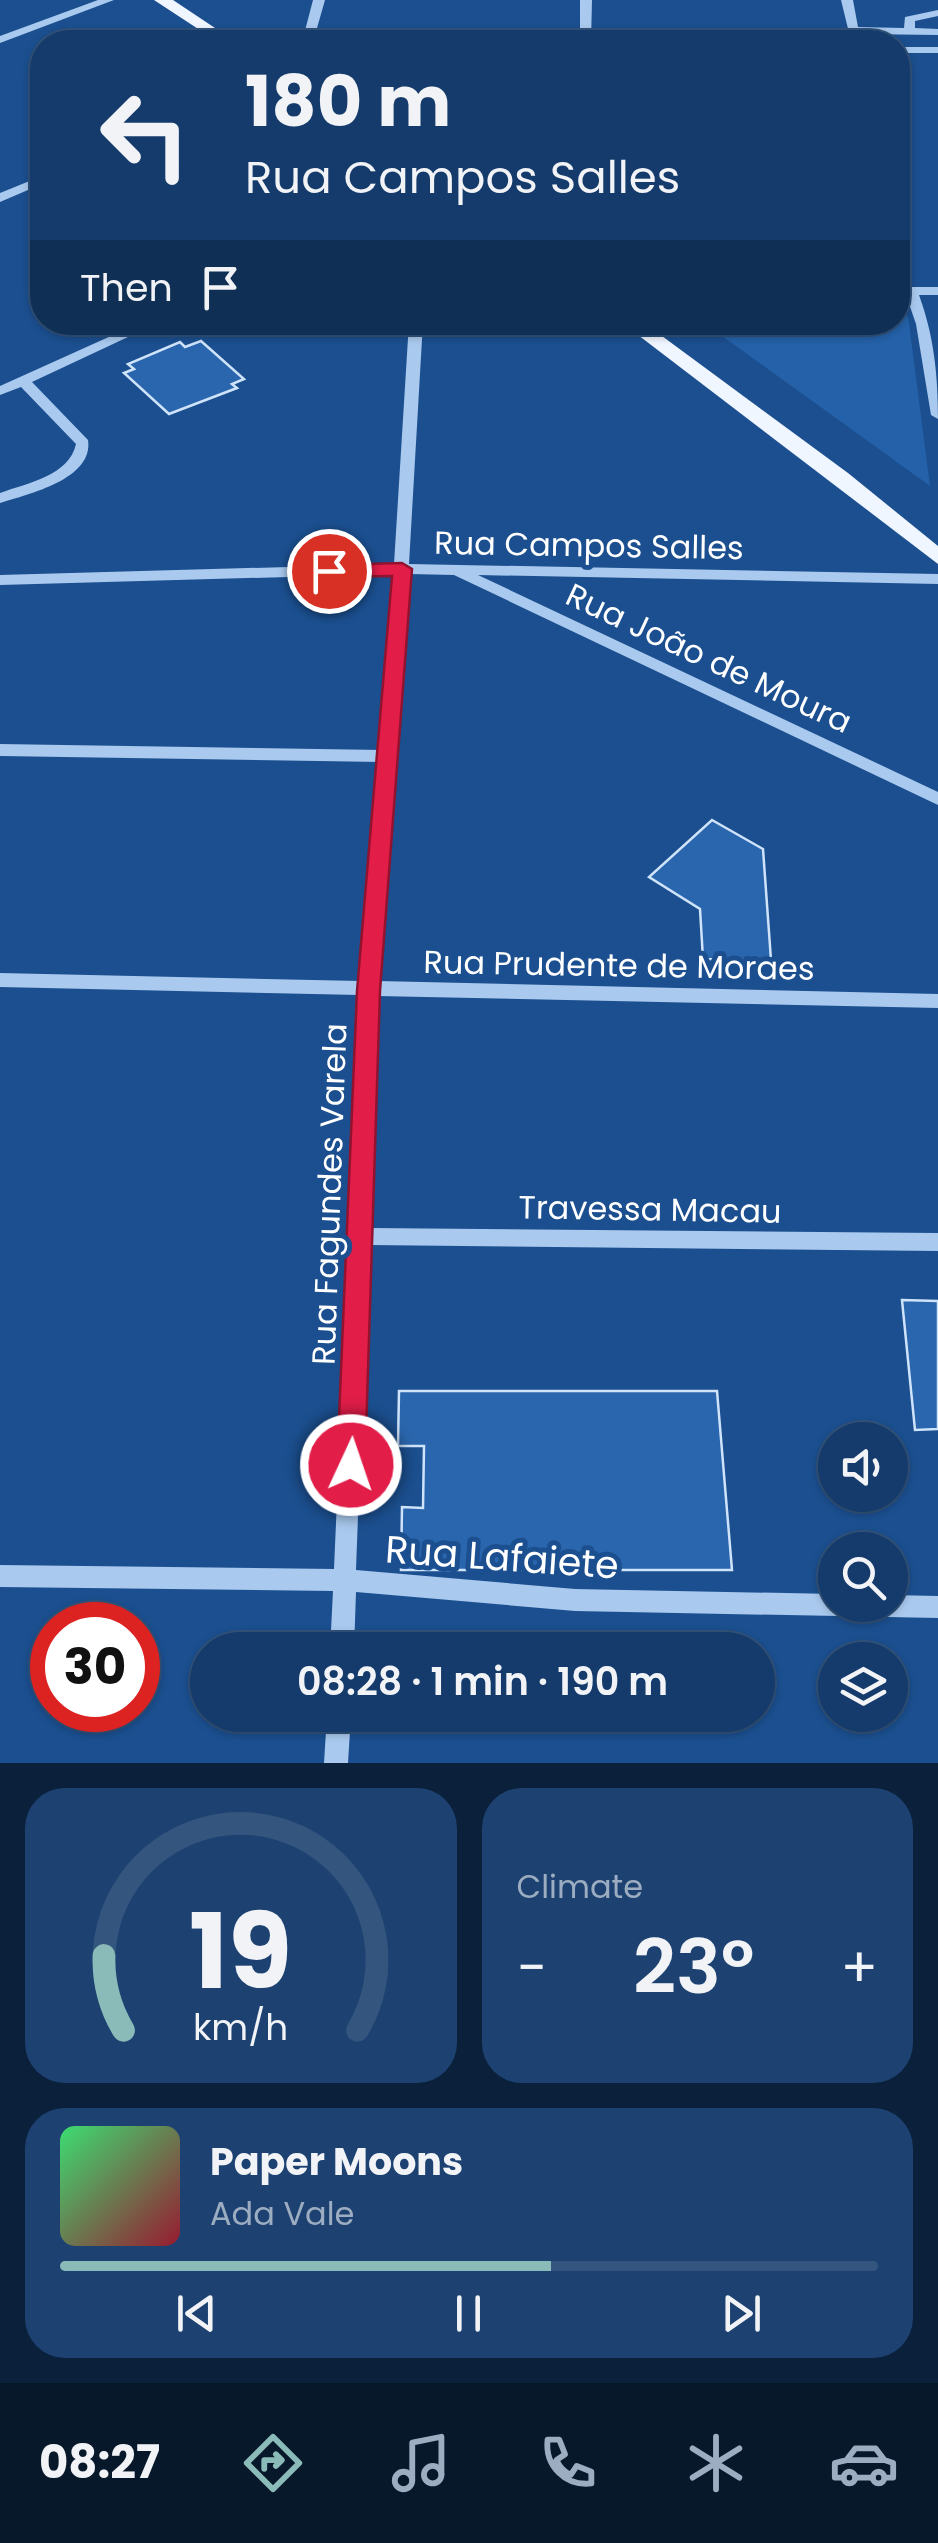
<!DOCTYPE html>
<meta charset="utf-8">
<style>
body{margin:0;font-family:Poppins,sans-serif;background:#1d4271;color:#f1f3f6;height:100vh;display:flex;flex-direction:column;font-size:38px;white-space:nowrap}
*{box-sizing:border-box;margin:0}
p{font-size:32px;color:#9dadc1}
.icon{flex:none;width:55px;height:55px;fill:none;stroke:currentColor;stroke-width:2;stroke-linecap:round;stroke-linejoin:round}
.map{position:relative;height:1763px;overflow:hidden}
.side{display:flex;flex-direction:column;gap:25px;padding:25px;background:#0b203b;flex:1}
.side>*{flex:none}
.banner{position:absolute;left:30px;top:30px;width:880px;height:305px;border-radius:40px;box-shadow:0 2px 8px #0004,0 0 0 2px #33557e;background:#143b6b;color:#f1f3f6;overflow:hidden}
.tools{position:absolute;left:818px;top:1422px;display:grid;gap:20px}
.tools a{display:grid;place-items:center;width:90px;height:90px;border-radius:50%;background:#143b6b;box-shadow:0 2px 8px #0004,0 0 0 2px #33557e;font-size:50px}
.speed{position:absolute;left:30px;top:1602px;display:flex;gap:20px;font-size:50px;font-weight:700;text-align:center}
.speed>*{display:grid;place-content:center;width:130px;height:130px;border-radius:50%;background:#143b6b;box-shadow:0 2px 8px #0004,0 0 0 2px #33557e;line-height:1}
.speed .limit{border:15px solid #d22;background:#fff;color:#111}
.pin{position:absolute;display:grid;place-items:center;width:85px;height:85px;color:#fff;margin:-42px;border:5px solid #fff;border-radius:50%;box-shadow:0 2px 10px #0007}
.me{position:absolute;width:110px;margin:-55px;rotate:3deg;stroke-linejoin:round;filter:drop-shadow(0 0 8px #0008)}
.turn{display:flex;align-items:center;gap:35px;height:210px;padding:0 50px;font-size:45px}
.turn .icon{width:130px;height:130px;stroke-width:2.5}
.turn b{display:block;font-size:70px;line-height:85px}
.then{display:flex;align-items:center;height:95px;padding:0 50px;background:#0003;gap:20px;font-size:38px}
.big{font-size:75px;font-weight:600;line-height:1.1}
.side .widget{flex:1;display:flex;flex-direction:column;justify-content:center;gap:15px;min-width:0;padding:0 35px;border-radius:40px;background:#1d4271}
.side .dial{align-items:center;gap:0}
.dial svg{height:260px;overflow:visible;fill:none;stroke:#33557e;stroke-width:7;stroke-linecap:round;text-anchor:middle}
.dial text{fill:#f1f3f6;stroke:none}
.song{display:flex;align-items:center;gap:30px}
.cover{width:120px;height:120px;border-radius:15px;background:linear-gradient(135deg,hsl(140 70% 55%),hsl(350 70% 35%))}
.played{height:10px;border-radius:5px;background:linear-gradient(90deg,#8bbbb9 60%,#33557e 60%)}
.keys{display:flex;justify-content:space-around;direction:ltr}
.heat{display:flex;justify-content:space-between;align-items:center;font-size:55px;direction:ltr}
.side .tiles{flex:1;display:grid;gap:25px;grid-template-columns:1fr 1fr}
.widget:last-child{grid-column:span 2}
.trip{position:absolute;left:190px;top:1632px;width:585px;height:100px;border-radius:50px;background:#143b6b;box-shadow:0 2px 8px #0004,0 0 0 2px #33557e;font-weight:600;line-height:100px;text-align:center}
.tabs{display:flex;height:160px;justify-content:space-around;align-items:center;background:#08182b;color:#9dadc1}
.tabs .icon{width:70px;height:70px}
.tabs .current{color:#8bbbb9}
.tabs b{font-size:45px;color:#f1f3f6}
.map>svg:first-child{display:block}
</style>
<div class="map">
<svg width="938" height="1763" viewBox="0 0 938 1763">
<rect width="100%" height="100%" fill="#1b4f8f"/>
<path fill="#2461a8" d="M898 316H908L930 486 704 323 898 322Z"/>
<g fill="#2a66ad" stroke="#cfe3fa" stroke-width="2.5">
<path d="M201 341 244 379 232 384 237 388 169 414 124 373 134 369 128 364 180 342 185 347Z"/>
<path d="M712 820 763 849 771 960 703 959 700 909 649 877Z"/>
<path d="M902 1300 938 1301V1429L915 1430Z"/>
<path d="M399 1391H717L732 1570H401L402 1507 423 1508 424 1446H398Z"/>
</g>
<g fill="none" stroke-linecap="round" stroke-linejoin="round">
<g fill="#a9c9ee" fill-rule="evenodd">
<path d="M98 0H114L0 43V36Z"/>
<path d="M313 0H325L313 42H302Z"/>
<path d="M580 0H592L591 42H580Z"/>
<path d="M841 0H853L858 27 904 28 905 17 938 10V16L915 21V28L938 29V35L860 34 859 41H851Z"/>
<rect x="898" y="47" width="40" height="6"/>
<path d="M42 176V184L0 202V193Z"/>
<path d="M898 287H938V295H919C934 336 938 375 938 419L931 415 916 324 906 295H898Z"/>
<path d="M142 322H160L32 382 88 440C94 479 29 494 0 503V493C27 483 69 476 76 444L21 387 0 395V386Z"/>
<path d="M409 322H423L409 564 938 574V584L478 575 938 792V805L454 575 409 574 398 756 378 981 938 994V1008L377 996 369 1228 938 1233V1251L368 1245 356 1570 575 1589 835 1594V1605H890V1595L938 1596V1618L575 1611 356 1592 354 1650H330L333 1591 0 1587V1565L334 1569 359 995 0 987V973L360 981 381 762 0 756V744L382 750 393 574 0 585V575L394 564Z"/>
<path d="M327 1715H351L348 1763H324Z"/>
</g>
<g fill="#f0f6ff" fill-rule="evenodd">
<path d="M154 0H173L236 42H218Z"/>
<path d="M621 322H643L848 473 938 546V564Z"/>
</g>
</g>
<path fill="#e11d48" stroke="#92132f" stroke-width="2.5" d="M402 563 412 569 380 991 365 1465 361 1474 351 1478 341 1474 337 1465 357 991 392 576 329 577 319 571 329 565Z"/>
<g text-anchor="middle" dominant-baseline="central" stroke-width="10" stroke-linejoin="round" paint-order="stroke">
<g font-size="32" fill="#fff" stroke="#1b4f8f">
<text transform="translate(589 545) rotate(1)">Rua Campos Salles</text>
<text transform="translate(709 658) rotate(25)">Rua João de Moura</text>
<text transform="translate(619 965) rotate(1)">Rua Prudente de Moraes</text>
<text transform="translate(329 1194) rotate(-88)">Rua Fagundes Varela</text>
<text transform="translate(650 1209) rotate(1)">Travessa Macau</text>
</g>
<g font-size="38" fill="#fff" stroke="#1b4f8f">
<text transform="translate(502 1557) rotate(4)">Rua Lafaiete</text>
</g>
</g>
</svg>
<div class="tools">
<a><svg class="icon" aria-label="sound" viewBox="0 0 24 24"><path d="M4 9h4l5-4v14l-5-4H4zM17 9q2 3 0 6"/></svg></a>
<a><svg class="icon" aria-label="search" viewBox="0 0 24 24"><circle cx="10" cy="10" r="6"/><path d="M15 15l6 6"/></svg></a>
<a><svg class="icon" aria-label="layers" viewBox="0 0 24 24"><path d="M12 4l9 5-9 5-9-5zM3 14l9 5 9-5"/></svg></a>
</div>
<div class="speed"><div class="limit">30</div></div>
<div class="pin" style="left:329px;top:571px;background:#d93025"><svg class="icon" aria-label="arrive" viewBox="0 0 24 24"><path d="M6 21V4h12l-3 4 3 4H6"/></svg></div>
<svg class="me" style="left:351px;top:1465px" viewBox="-20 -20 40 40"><circle r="17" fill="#e11d48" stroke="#fff" stroke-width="3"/><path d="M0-11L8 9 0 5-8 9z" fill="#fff"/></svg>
<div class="trip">08:28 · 1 min · 190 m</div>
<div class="banner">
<div class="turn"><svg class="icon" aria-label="left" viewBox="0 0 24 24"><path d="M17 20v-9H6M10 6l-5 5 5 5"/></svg><div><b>180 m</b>Rua Campos Salles</div></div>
<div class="then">Then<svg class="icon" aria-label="arrive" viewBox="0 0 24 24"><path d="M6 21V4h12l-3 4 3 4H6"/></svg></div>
</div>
</div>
<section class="side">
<div class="tiles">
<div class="widget dial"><svg viewBox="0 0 100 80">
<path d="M14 69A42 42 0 1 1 86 69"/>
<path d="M14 69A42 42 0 0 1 8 46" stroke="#8bbbb9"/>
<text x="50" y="56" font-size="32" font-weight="700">19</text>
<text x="50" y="72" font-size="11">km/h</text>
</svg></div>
<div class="widget"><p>Climate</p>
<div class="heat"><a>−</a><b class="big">23°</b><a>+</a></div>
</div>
<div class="widget">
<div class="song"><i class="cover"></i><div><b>Paper Moons</b><p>Ada Vale</p></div></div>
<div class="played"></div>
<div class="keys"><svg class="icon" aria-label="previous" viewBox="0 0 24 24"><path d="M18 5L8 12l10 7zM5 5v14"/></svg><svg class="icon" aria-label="pause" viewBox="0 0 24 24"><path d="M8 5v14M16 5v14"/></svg><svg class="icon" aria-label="next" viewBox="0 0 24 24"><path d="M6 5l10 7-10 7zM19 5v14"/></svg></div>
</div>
</div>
</section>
<nav class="tabs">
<b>08:27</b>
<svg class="icon current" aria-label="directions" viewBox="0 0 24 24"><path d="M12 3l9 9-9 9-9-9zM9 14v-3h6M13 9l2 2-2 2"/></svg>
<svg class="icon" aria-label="music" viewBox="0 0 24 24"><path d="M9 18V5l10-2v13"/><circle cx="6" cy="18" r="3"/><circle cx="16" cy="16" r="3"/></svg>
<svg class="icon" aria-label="phone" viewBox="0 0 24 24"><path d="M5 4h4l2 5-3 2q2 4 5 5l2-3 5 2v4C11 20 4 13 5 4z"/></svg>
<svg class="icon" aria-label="climate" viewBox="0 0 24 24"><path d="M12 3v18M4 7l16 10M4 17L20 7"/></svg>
<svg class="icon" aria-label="car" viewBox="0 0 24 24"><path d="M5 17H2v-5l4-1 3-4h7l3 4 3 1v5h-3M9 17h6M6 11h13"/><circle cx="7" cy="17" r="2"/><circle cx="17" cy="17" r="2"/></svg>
</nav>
